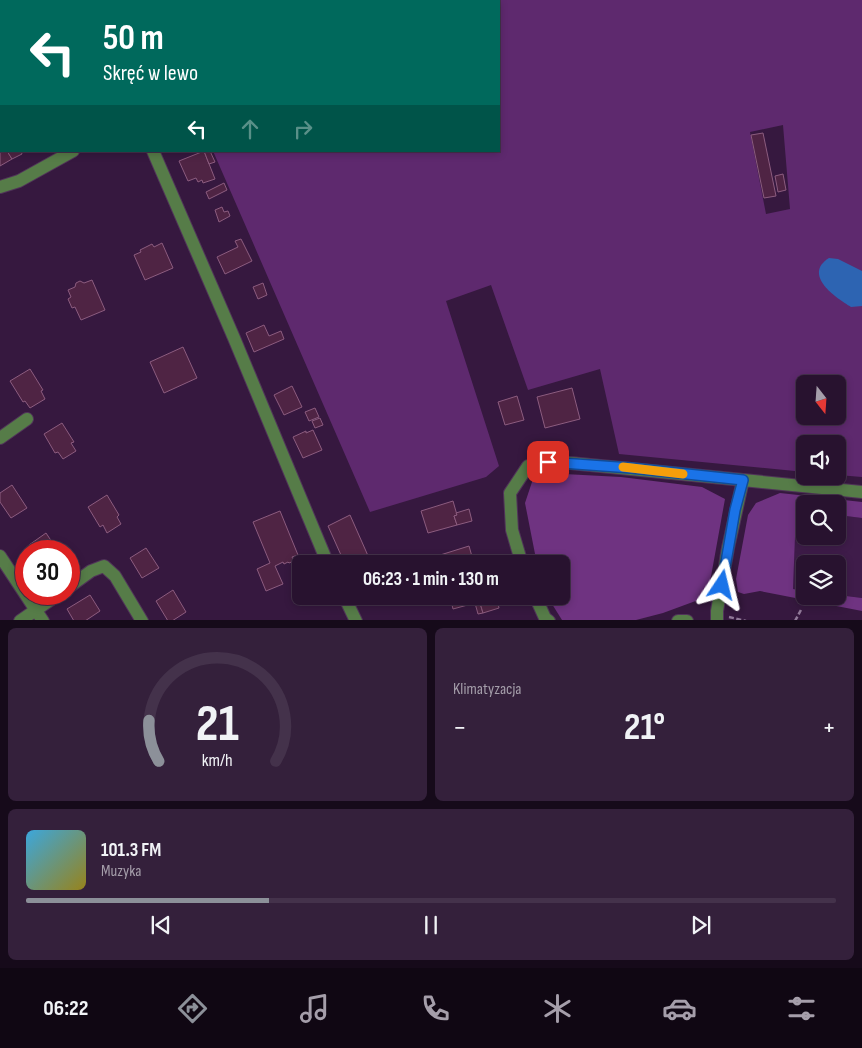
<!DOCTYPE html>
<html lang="pl">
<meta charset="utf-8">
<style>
body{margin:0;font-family:"Sofia Sans Condensed",sans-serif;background:#34203b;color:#f1f3f6;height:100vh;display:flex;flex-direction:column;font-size:19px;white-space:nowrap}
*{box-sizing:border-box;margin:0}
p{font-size:16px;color:#a59eaa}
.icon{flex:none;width:28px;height:28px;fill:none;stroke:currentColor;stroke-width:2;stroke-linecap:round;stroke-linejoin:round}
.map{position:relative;height:620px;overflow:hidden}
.details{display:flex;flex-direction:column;gap:8px;padding:8px;background:#160a1a;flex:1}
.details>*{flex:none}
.guide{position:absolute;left:0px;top:0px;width:500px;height:152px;box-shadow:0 2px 8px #0003,0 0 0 1px #44324b;background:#00695c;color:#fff;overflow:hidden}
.needle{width:32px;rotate:163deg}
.fabs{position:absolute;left:796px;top:375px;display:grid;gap:10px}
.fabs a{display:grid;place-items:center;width:50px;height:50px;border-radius:8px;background:#28122f;box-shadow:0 2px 8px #0003,0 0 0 1px #44324b;font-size:25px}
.speed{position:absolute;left:15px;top:540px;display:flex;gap:10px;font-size:25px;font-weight:700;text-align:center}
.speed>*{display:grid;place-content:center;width:65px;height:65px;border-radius:50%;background:#28122f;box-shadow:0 2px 8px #0003,0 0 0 1px #44324b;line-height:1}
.speed .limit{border:8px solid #d22;background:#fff;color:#111}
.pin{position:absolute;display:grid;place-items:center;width:42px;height:42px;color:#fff;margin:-21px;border-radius:10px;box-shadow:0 2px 8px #0006}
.me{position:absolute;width:55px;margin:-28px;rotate:10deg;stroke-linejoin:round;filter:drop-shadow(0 0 4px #0008)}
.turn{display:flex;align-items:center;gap:18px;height:105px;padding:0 20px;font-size:22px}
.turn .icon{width:65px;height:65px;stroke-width:2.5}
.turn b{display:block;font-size:35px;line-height:42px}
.lanes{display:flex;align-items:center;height:48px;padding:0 20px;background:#0003;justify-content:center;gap:25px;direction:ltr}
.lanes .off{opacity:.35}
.big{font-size:38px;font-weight:700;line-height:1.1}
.details .widget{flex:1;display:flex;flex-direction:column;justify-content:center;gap:8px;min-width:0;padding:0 18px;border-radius:8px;background:#34203b}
.details .dial{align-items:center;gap:0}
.dial svg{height:130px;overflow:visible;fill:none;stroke:#44324b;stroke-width:7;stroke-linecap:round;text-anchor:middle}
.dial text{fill:#f1f3f6;stroke:none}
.song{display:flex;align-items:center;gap:15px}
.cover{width:60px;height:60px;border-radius:8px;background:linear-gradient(135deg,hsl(200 70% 55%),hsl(50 70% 35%))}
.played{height:5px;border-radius:2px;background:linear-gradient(90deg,#8c9099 30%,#44324b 30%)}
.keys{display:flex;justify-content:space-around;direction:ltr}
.heat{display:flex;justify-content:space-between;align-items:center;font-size:28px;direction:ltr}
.details .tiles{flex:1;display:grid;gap:8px;grid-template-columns:1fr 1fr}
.widget:last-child{grid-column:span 2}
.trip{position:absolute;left:292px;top:555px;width:278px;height:50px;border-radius:8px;background:#28122f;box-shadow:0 2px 8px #0003,0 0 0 1px #44324b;font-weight:700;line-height:50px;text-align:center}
.tabs{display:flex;height:80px;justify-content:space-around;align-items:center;background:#100713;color:#a59eaa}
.tabs .icon{width:35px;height:35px}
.tabs .current{color:#8c9099}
.tabs b{font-size:22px;color:#f1f3f6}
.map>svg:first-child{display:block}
</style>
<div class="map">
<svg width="862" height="621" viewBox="0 0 862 621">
<rect width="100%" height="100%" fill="#36183f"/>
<path fill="#3f1c4a" d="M796 511 805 512V536H838V515L862 518V598L838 595V564H805V591L793 589Z"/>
<path fill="#5e296e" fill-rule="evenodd" d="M304 0H862V477L838 475V444H805V472L619 454 600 369 528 390 491 285 446 301 499 466 486 477 370 512 213 151H499V1H304ZM783 125 790 209 766 214 750 132ZM805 384H838V416H805Z"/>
<g fill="#6f3381">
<path d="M0 0H304L1 1V106Z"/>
<path d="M545 473 621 477 702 487 725 499 710 582 701 599 663 613 636 620H562L547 596H561V564H537L525 503 533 479Z"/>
<path d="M780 493 862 502V518L838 515V504H805V512L796 511 793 589 805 591V596H838V595L862 598V611L760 591 744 594 738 592 736 579 748 515 756 503Z"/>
</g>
<path fill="#2d64b2" d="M829 258 838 259 862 271V306L851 307C836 298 802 275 829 258Z"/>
<g fill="#4f2444" stroke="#8c5c7f">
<path d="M763 133 776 196 764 198 751 135Z"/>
<path d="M0 140H1V151H7L12 159 0 166Z"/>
<path d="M7 151H21L22 154 12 159Z"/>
<path d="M204 151 215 179 203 183 202 180 198 182 196 178 188 181 179 161Z"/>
<path d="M204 151H210L215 162 209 164Z"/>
<path d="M783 174 786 190 778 192 775 176Z"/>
<path d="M224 183 227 190 209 199 206 192Z"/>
<path d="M222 207 224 212 228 211 230 216 219 222 215 210Z"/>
<path d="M241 239 252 261 225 274 217 257 238 247 235 241Z"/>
<path d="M162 243 173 268 145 280 134 255 141 252 140 250 152 244 154 247Z"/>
<path d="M92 280 105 310 81 320 75 307 72 308 68 299 71 297 68 290 75 287 76 283 80 281 84 283Z"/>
<path d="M263 283 267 295 258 299 253 287Z"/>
<path d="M264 325 269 336 281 331 284 339 254 352 246 333Z"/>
<path d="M183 347 197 378 164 393 150 362Z"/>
<path d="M30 369 43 390 41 391 45 399 30 408 25 401 23 402 10 381Z"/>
<path d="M292 386 302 407 284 415 274 395Z"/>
<path d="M572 388 580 419 545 428 537 397Z"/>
<path d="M517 396 524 420 505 425 498 402Z"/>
<path d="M315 408 319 417 309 421 305 412Z"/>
<path d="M320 418 323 425 315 428 312 421Z"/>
<path d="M62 423 74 442 71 443 76 451 63 459 58 452 55 453 44 434Z"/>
<path d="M313 430 322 450 303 458 293 437 306 431V433Z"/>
<path d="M12 485 27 508 11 518 0 502V493Z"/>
<path d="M107 495 119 515 117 517 121 524 107 533 103 525 100 527 88 507Z"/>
<path d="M453 501 457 515 454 516 457 525 428 533 421 511Z"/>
<path d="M469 509 472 521 457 525 454 516 457 515 456 513Z"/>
<path d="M280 511 298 555 292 557 294 561 289 563 288 562 284 564 283 562 275 566 283 584 266 591 257 569 270 563 253 522Z"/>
<path d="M350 515 369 558 357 564H345L328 526Z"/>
<path d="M46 533 58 551H33L29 545Z"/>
<path d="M469 546 473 560 471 561 472 564H439L437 556Z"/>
<path d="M146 548 159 568 142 578 130 558Z"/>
<path d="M483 556 486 564H472V558Z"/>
<path d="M173 590 186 612 172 621H168L156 601Z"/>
<path d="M90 595 100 611 85 621H74L67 609Z"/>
<path d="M453 596H473L475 603 453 609 450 597Z"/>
<path d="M473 596H501V597L480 603 483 613 478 614Z"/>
<path d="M497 599 499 608 483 613 480 603Z"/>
</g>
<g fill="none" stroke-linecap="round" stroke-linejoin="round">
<g stroke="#503459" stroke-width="14">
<g id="minor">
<path d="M153 151 234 338 328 564"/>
<path d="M0 187 19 181 73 151"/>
<path d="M0 438 27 419"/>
<path d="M0 556 43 621"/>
<path d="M522 564 512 530 510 493 528 466 548 462 570 463 743 480"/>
<path d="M69 587 91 571 104 566 115 576 142 621"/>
<path d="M344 596 356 621"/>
<path d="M535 596 545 618 549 621"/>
<path d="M20 621 59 594"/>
<path d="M678 621H687"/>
<path d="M717 621V611L728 548 743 480 862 492"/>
</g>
</g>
<g stroke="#917999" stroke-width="2.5" stroke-dasharray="5 2.5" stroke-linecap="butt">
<path d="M262 1 263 0"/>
<path d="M729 617 746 621"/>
<path d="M795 621 802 608"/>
</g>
<use href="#minor" stroke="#567c48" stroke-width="12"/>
</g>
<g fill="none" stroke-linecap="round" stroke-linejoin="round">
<g stroke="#114b97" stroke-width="12">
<path id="route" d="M548 462 631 468 743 480 735 510 722 585"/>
</g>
<use href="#route" stroke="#1a73e8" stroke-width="9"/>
<path stroke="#f59e0b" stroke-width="9" d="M623 467 683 474"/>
</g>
</svg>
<div class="fabs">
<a><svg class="needle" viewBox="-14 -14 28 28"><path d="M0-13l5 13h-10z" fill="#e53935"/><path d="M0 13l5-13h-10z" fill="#a59eaa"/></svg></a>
<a><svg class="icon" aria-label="sound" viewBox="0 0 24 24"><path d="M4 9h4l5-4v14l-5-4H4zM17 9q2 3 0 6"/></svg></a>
<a><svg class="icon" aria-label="search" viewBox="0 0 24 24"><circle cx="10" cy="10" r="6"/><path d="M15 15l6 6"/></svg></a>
<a><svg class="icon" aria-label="layers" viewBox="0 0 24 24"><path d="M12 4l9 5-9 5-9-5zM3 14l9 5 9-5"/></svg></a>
</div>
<div class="speed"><div class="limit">30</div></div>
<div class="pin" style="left:548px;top:462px;background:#d93025"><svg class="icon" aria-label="arrive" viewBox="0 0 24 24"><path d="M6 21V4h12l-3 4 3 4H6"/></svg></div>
<svg class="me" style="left:722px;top:585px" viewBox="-20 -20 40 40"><path d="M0-17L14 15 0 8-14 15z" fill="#1a73e8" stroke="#fff" stroke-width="4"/></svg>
<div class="trip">06:23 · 1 min · 130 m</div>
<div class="guide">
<div class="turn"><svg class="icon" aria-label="left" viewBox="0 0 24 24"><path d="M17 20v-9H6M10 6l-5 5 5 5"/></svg><div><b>50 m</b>Skręć w lewo</div></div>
<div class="lanes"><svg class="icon" aria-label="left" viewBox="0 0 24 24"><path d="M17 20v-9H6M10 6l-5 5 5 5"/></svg><svg class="icon off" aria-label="ahead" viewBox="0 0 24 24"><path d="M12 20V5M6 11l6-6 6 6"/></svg><svg class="icon off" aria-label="right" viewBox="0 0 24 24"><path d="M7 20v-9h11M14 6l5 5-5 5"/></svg></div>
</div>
</div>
<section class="details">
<div class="tiles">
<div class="widget dial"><svg viewBox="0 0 100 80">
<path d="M14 69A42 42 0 1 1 86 69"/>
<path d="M14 69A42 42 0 0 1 8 44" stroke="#8c9099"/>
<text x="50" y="56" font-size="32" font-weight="700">21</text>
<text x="50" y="72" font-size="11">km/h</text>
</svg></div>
<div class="widget"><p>Klimatyzacja</p>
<div class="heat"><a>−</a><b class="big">21°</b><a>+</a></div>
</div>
<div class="widget">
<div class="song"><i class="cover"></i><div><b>101.3 FM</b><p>Muzyka</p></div></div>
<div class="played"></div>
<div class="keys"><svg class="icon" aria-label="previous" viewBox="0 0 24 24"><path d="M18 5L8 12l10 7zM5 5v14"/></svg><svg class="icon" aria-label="pause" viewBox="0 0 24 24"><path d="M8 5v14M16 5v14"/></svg><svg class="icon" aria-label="next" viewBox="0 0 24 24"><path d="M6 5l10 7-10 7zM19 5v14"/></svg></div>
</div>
</div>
</section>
<nav class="tabs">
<b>06:22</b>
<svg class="icon current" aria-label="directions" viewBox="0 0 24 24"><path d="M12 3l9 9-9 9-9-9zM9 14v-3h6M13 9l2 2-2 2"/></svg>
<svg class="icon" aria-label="music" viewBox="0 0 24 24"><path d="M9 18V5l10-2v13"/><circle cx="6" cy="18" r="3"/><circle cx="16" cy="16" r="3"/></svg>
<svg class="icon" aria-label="phone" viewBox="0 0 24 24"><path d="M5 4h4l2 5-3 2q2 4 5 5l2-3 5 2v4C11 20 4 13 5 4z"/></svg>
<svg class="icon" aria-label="climate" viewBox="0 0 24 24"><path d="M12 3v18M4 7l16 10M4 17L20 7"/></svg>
<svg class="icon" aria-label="car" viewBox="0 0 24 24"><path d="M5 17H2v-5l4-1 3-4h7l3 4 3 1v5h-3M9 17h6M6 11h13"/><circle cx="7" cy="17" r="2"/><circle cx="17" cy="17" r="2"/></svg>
<svg class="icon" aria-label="filters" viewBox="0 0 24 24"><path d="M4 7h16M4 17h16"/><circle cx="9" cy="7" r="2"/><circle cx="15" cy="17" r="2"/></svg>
</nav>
